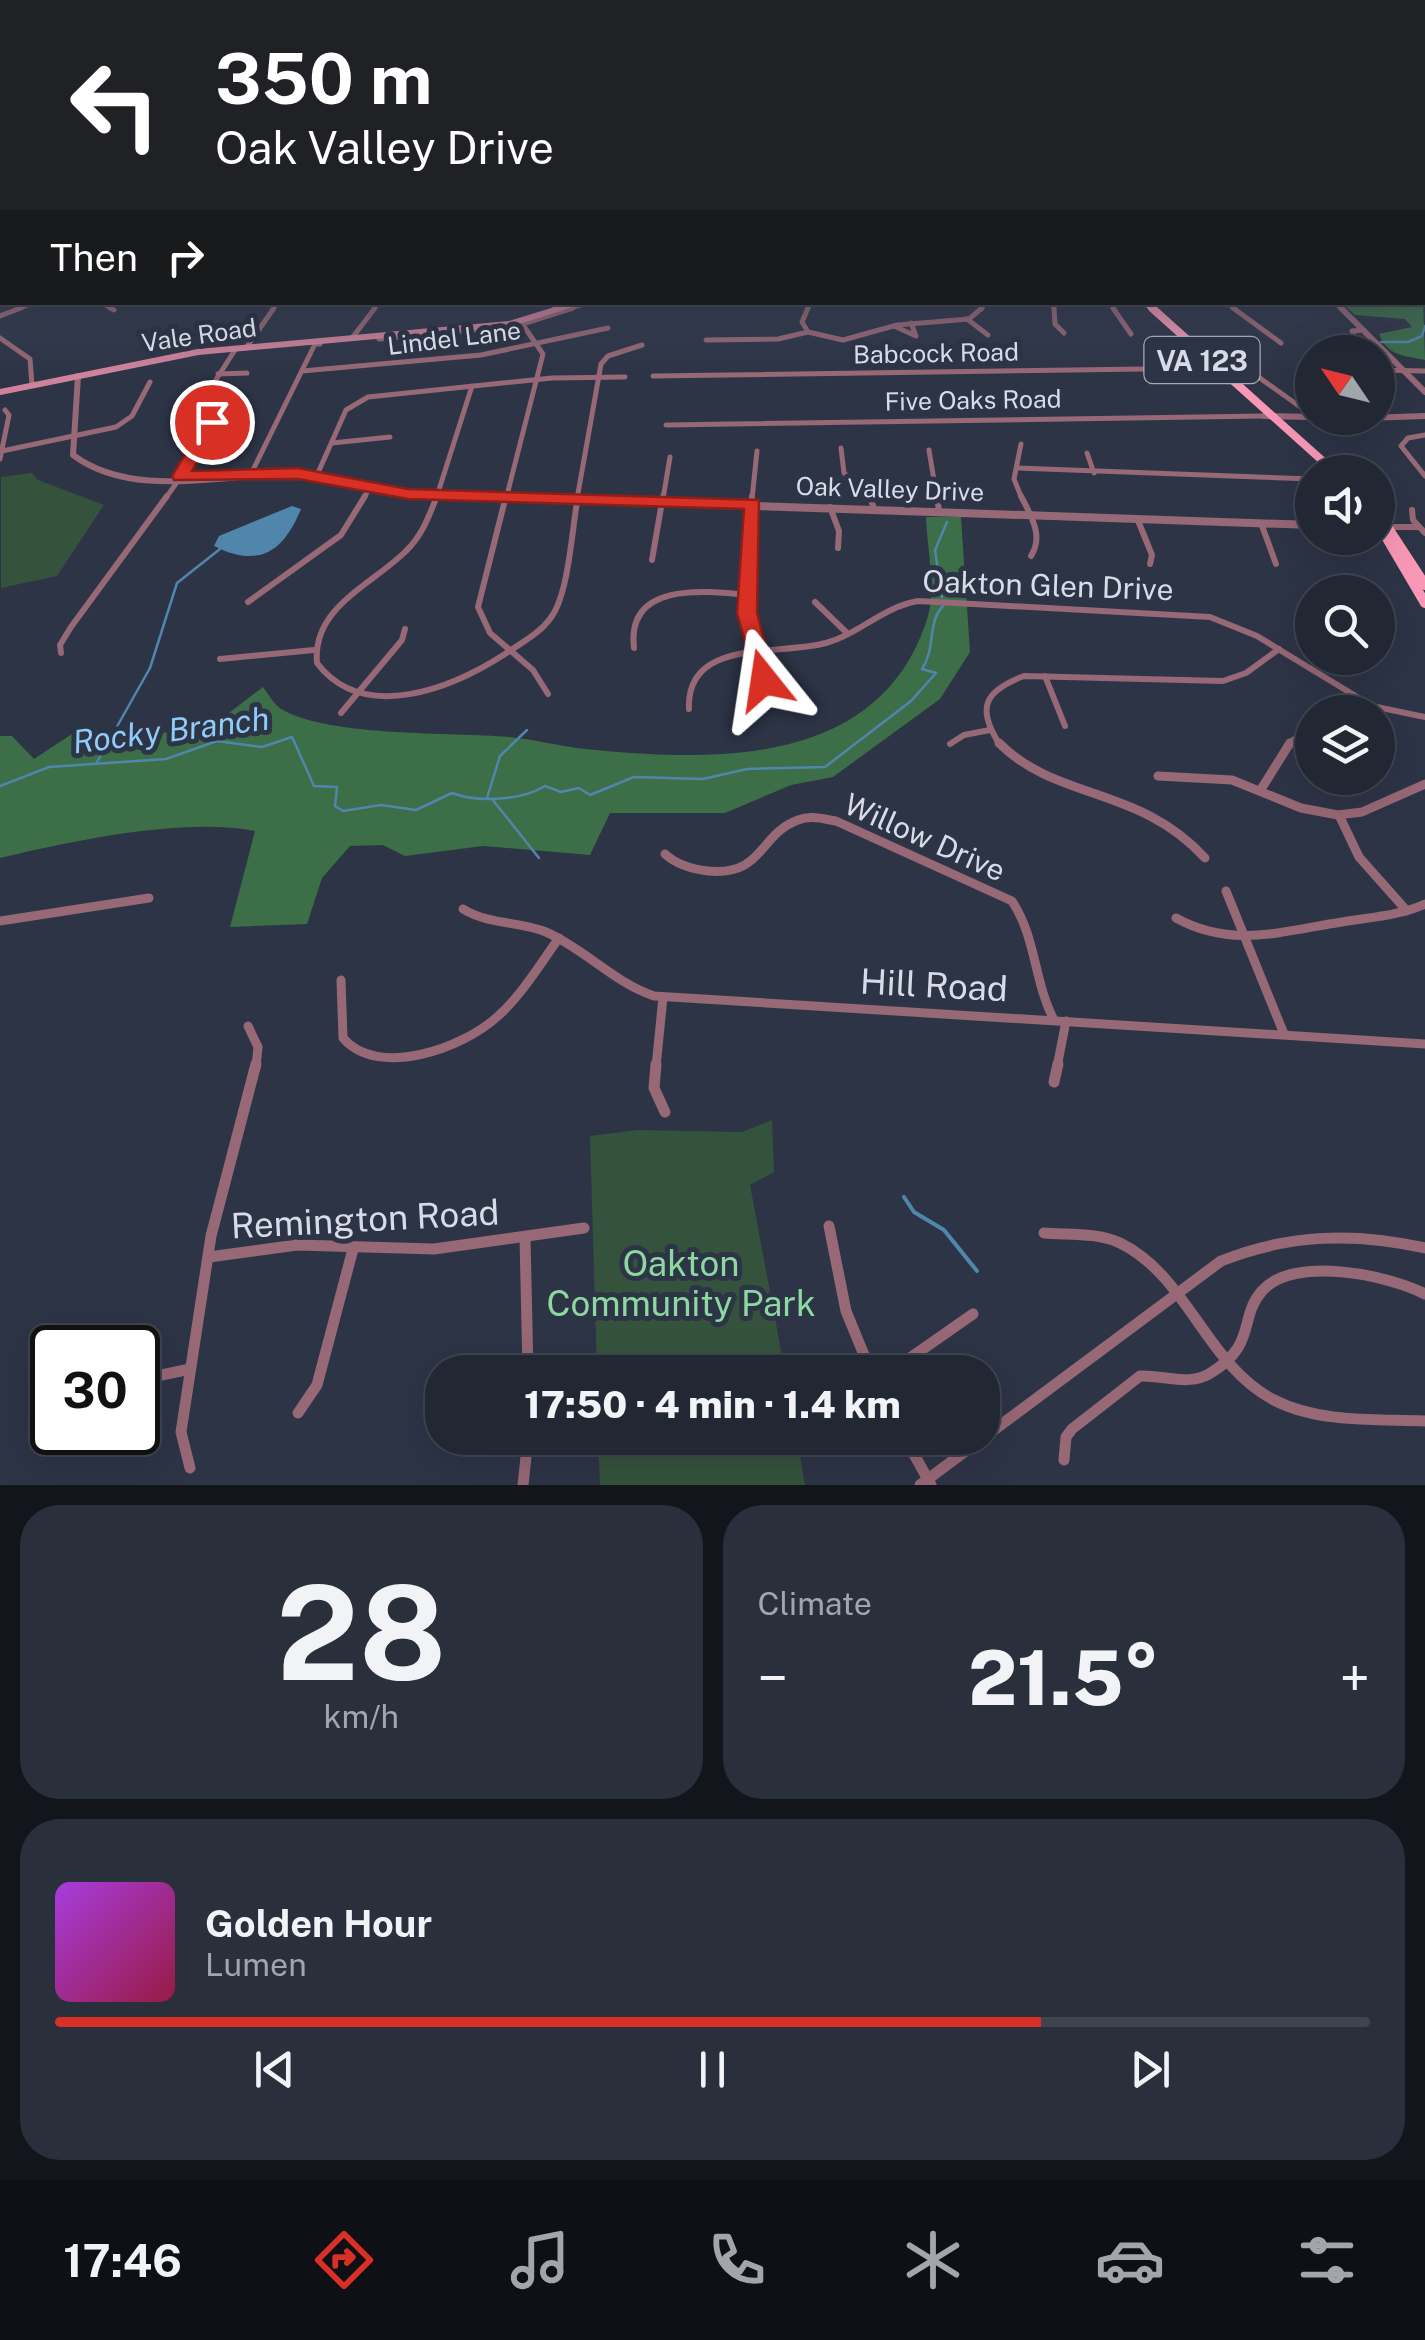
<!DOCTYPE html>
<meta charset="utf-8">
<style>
body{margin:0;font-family:"Public Sans",sans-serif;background:#2a2f3c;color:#f1f3f6;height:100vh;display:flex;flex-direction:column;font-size:38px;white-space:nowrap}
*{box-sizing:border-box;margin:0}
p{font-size:32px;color:#a2a5ac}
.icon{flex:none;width:55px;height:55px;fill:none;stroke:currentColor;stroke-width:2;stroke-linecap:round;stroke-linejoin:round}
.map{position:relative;height:1485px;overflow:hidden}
.sheet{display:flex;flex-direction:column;gap:20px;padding:20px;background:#13151d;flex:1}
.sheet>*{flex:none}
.top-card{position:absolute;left:0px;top:0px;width:1425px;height:305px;box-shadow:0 10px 40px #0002,0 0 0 2px #3f444f;background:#202124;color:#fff;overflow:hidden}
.needle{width:65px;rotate:305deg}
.fabs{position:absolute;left:1295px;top:335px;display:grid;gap:20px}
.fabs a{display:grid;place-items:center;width:100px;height:100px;border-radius:50%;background:#222734;box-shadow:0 10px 40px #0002,0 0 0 2px #3f444f;font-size:50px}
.speed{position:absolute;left:30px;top:1325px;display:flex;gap:20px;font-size:50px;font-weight:700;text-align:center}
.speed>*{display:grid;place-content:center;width:130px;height:130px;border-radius:50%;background:#222734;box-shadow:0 10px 40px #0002,0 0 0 2px #3f444f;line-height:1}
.speed .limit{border:5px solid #111;border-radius:15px;background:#fff;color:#111}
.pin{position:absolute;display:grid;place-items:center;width:85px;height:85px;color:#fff;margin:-42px;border:5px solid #fff;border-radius:50%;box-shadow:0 2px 10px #0007}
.me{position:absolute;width:110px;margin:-55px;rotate:345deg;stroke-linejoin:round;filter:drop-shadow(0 0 8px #0008)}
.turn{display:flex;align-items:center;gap:35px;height:210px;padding:0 50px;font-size:45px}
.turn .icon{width:130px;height:130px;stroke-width:2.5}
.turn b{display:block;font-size:70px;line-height:85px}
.then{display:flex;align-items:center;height:95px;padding:0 50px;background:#0003;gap:20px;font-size:38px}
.big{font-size:75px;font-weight:800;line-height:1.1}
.sheet .widget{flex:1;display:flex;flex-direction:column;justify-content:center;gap:15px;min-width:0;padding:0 35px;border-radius:40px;background:#2a2f3c}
.sheet .dial{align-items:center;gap:0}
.dial b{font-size:130px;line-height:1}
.song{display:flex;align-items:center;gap:30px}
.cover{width:120px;height:120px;border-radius:15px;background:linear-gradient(135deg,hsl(280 70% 55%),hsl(340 70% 35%))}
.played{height:10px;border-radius:5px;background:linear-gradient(90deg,#d93025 75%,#3f444f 75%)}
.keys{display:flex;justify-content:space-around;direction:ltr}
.heat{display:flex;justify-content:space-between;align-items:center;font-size:55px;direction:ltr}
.sheet .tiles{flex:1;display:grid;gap:20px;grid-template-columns:1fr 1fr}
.widget:last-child{grid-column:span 2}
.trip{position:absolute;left:425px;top:1355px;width:575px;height:100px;border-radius:40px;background:#222734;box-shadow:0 10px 40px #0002,0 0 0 2px #3f444f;font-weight:800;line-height:100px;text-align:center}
.tabs{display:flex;height:160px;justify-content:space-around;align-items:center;background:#0e1015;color:#a2a5ac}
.tabs .icon{width:70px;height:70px}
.tabs .current{color:#d93025}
.tabs b{font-size:45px;color:#f1f3f6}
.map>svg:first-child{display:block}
</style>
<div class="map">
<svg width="1425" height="1485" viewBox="0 0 1425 1485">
<rect width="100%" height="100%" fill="#2d3446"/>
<g fill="#35533c">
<path d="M32 473 38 480 104 505 57 576 1 588V477Z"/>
<path d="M772 1120 774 1172 750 1185 785 1372H597L590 1136 638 1130 742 1132Z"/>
<path d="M598 1438H797L805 1485H600Z"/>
</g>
<g fill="#3c6e48">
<path d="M1423 295 1425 360C1404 355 1388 357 1379 334L1412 327 1405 319 1355 315 1342 303 1422 302Z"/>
<path d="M926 517H961L970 652 940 699 833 777 791 785 725 813H610L590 855 483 846 405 856 383 845 350 846 322 878 307 924 230 927 255 831C184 817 72 841 0 858V736H12L34 759 81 728 152 736 225 716 263 687C268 694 275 706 283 710 331 737 452 732 509 737 532 739 555 745 577 748 707 762 881 771 928 616 936 588 927 547 926 517Z"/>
</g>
<path fill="#5186ac" d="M292 506 301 509C283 553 258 568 214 546L219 536Z"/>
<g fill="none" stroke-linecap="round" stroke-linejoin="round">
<g stroke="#5186ac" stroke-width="2.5">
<path d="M1381 342H1408L1422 336 1425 326"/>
<path d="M942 597 935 550 947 522"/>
<path d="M97 762 150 668 177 583 220 549"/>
<path d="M0 786 49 767 166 759 217 741 262 747 292 737 314 786 337 787 335 806 343 811 381 805 416 810 452 793C478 803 523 800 545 786L561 792 579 788 590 795 634 777 703 779 747 769 825 767 911 701 936 673 922 669C936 649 927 622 943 606"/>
<path d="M487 798 500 756 527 730"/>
<path d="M492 799 539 858"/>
</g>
<path stroke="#5186ac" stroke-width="4" d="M904 1197 914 1212 944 1230 977 1271"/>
<g stroke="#976875" stroke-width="4">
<path d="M99 302 114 310"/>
<path d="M1053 302 1054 310"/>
<path d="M1109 302 1115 310"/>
<path d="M1225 302 1237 310"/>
<path d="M1202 304H1226"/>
<path d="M15 310 37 302"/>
<path d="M272 310 278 302"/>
<path d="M373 310 380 302"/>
<path d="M565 310 592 302"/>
<path d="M807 310 811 302"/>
<path d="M981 310 985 302"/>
</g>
<g stroke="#976875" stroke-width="5">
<path d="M110 308 114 310"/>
<path d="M1054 308 1055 324 1064 333"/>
<path d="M1113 308 1131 334"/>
<path d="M1233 308 1281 343"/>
<path d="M0 316 21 308"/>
<path d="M967 319 988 335"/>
<path d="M894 326 916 336 911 323"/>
<path d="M808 332 802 322 808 308"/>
<path d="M0 338 30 359 32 385"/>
<path d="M352 338 375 308"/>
<path d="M379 339 516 326 573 308"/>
<path d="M706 340 778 339 808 332 843 340 897 325 969 319 982 308"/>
<path d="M1335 344H1358L1352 331 1364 330"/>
<path d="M246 348 274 308"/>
<path d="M1378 370 1425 371"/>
<path d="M302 371 481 355 608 328"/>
<path d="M1250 371 1306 411"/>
<path d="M218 374 247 373"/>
<path d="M1378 375 1385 387 1378 396"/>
<path d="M653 376 1219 368"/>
<path d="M666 425 1264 416"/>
<path d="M1425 435 1408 438 1401 446 1425 476"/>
<path d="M332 443 390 437"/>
<path d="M1021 444 1014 479 1022 499"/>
<path d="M841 448 844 473 871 499"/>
<path d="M929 450 937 499"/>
<path d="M2 451 116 427 132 416 150 382"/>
<path d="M1087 453 1094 473"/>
<path d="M0 459 9 415 5 410"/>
<path d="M1017 468 1312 479"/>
<path d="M251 474 315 344H320"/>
<path d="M317 475 346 410 368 397 552 378 625 377"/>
<path d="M165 499C188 467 217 429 210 389L235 350"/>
<path d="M363 499 370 488"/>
<path d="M436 499 472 386"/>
<path d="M506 499 543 354 521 322"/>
<path d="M577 499 601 364 608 356 642 345"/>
<path d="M663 499 670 457"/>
<path d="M752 499 757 451"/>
</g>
<g stroke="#976875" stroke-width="6">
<path d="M437 496C429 516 422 536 406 551 372 585 312 607 317 663 364 725 454 687 505 654 521 643 541 633 552 616 569 591 572 528 578 496"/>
<path d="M506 496 478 607 490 633 533 670 548 694"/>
<path d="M752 496C746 561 737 653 784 704"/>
<path d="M870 496 874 509"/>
<path d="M937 496 939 511"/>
<path d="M1021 496C1031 516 1044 536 1031 556"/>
<path d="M830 507 839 531 838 548"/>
<path d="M1412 510 1413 520 1425 533"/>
<path d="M1137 518 1152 555 1150 564"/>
<path d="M1261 523 1276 564"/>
<path d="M1385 527H1419"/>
<path d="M652 560 663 496"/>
<path d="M248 602 341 535 365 496"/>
<path d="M815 602 847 633"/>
<path d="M634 648C626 581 706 591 748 595"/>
<path d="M61 653 60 645 71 627 167 496"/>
<path d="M220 659 314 650"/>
<path d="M1045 676 1065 726"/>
<path d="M689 709C686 638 778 656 826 643 859 634 883 607 918 601L1210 617 1257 636 1372 706 1425 717"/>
<path d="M341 713 402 640 405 629"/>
<path d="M950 744 964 735 990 730"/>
<path d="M1000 745C976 708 984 691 1024 676L1223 681 1246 673 1279 649"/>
<path d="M1287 745 1307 729"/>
</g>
<g stroke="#976875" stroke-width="9">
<path d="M999 743C1057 801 1140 786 1205 858"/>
<path d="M1158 776 1232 780 1301 808 1338 815 1362 812 1425 784"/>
<path d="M1260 791 1290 743"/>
<path d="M1339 815 1359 857 1407 911"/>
<path d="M665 854C677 865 691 869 708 871 764 876 758 835 798 820 811 815 823 819 836 821L1012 901C1036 937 1034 982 1054 1020"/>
<path d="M1226 891 1284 1034"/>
<path d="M463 909C489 925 519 921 546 932 585 949 613 982 654 996L1425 1044"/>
<path d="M1176 918C1232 949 1283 931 1342 922 1371 917 1398 916 1425 904"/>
<path d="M0 921 149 898"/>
<path d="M341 980 343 1038C378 1079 463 1048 497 1017 522 995 540 964 559 938"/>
<path d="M248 1026 258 1047 256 1067"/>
<path d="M656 1067 663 997"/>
<path d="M1057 1067 1066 1021"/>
</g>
<g stroke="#976875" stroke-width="11">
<path d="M656 1064 654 1088 665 1112"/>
<path d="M1054 1082 1058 1064"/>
<path d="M829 1226 846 1311 871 1372"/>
<path d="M1044 1233C1068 1235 1097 1232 1120 1243 1188 1276 1206 1365 1274 1400 1318 1423 1376 1419 1425 1421"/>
<path d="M525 1237 528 1372"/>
<path d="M209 1257 297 1245 434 1249 584 1228"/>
<path d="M890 1372 973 1314"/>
<path d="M138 1380 190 1369"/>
<path d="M298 1413 317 1385 353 1249"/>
<path d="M905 1438 931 1485"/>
<path d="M48 1447 61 1432"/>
<path d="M1064 1460 1066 1437 1072 1429 1140 1376C1162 1375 1189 1386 1209 1374 1258 1345 1238 1318 1262 1291 1293 1255 1388 1275 1425 1294"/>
<path d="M190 1468 181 1432 211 1236 256 1064"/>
<path d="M523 1485 528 1438"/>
<path d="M920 1485 1221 1261C1289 1234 1354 1232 1425 1248"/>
</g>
<g stroke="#976875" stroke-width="5">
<path d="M1076 302 1146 304"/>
<path d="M1335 302 1343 310"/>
</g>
<g stroke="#976875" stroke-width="6">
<path d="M1341 308 1425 392"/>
<path d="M78 376 73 455C136 502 231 471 304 474 340 476 374 489 409 494 452 499 496 498 539 499"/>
<path d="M1264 416 1312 417"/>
<path d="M1332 418H1357"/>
<path d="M1364 418 1425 416"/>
</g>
<path stroke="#976875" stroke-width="8" d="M465 496 1312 525"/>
<path stroke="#ce839a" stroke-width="5" d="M553 310 581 302"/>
<path stroke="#ce839a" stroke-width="6" d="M0 392 198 352 509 324 561 308"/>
<g stroke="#f998b6" stroke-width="6">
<path d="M1145 302 1154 310"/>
<path d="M1126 304 1131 302"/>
</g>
<path stroke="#f998b6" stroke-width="8" d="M1152 308 1335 472"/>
<g stroke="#f998b6" stroke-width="10">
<path d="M1378 513 1425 585"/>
<path d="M1378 523 1425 603"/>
</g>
</g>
<linearGradient id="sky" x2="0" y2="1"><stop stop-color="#191d26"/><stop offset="0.44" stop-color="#465068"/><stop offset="1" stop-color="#465068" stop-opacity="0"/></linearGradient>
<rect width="1425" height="373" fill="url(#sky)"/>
<path fill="#d93025" stroke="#8d1f18" stroke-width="2.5" d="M212 417 220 422 192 471 298 468 408 489 759 500 757 613 775 680 772 685H757L737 613 744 509 408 499 298 479 174 480 172 476 204 422Z"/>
<g text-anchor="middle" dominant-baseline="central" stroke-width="10" stroke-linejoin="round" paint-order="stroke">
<g font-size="25" fill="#d8dce8" stroke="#2d3446">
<text transform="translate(199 335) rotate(-8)">Vale Road</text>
<text transform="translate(454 338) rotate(-7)">Lindel Lane</text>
<text transform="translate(936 353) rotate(-1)">Babcock Road</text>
<text transform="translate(973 400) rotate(-1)">Five Oaks Road</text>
<text transform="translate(890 489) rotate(2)">Oak Valley Drive</text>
</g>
<rect fill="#2d3446" stroke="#a5aab7" stroke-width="2.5" x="1144.5" y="337" width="115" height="46" rx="8"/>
<g font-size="28" font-weight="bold" fill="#d8dce8">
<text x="1202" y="360">VA 123</text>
</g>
<g font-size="30" fill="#d8dce8" stroke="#2d3446">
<text transform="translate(1048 585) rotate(2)">Oakton Glen Drive</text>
<text transform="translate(925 837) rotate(24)">Willow Drive</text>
</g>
<g font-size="32" font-style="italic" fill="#8fccf9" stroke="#2d3446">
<text transform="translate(171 730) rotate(-7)">Rocky Branch</text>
</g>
<g font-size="35" fill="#d8dce8" stroke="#2d3446">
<text transform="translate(934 985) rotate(3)">Hill Road</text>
<text transform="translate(365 1219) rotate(-3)">Remington Road</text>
</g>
<g font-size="35" fill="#8cd89e" stroke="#2d3446">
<text x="681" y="1263">Oakton<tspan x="681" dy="40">Community Park</tspan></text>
</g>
</g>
</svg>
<div class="fabs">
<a><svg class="needle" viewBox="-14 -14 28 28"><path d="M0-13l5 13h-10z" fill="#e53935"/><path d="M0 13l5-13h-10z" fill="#a2a5ac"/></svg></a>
<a><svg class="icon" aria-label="sound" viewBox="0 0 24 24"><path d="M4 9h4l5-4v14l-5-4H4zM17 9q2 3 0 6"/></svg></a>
<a><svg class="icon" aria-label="search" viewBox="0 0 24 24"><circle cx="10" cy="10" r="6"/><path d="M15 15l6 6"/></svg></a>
<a><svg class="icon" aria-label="layers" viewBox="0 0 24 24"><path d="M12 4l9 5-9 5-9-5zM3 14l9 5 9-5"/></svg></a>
</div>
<div class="speed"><div class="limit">30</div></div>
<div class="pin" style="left:212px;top:422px;background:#d93025"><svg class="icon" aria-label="arrive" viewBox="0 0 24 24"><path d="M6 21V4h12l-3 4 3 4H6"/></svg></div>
<svg class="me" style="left:764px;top:680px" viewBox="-20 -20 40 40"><path d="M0-17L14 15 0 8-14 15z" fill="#d93025" stroke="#fff" stroke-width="4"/></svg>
<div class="trip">17:50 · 4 min · 1.4 km</div>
<div class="top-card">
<div class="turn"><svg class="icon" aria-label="left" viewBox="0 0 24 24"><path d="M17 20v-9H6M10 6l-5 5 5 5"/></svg><div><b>350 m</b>Oak Valley Drive</div></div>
<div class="then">Then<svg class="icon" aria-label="right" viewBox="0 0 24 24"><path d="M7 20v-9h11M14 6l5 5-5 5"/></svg></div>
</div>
</div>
<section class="sheet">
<div class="tiles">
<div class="widget dial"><b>28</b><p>km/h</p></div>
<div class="widget"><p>Climate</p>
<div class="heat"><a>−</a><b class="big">21.5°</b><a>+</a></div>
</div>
<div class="widget">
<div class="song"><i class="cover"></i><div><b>Golden Hour</b><p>Lumen</p></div></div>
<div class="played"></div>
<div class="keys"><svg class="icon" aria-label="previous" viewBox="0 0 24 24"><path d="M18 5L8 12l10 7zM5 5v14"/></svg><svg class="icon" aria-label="pause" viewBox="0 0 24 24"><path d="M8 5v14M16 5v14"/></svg><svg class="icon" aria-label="next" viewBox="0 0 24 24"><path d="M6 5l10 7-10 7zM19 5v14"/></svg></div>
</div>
</div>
</section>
<nav class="tabs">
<b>17:46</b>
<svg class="icon current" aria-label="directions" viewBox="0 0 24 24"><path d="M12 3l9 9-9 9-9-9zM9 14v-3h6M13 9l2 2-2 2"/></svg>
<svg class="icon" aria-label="music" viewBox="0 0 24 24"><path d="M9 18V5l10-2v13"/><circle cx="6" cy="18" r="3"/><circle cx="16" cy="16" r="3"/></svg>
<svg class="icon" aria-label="phone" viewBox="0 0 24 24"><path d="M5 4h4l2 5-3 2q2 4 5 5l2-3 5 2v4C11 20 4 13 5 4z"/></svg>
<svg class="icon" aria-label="climate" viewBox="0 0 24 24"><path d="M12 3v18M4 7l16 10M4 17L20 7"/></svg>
<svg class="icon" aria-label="car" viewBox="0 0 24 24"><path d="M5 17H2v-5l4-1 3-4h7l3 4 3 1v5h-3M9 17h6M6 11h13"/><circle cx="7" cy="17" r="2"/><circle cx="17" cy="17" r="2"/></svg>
<svg class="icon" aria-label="filters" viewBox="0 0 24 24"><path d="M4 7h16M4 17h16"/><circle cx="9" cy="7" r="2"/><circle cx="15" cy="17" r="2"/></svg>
</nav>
